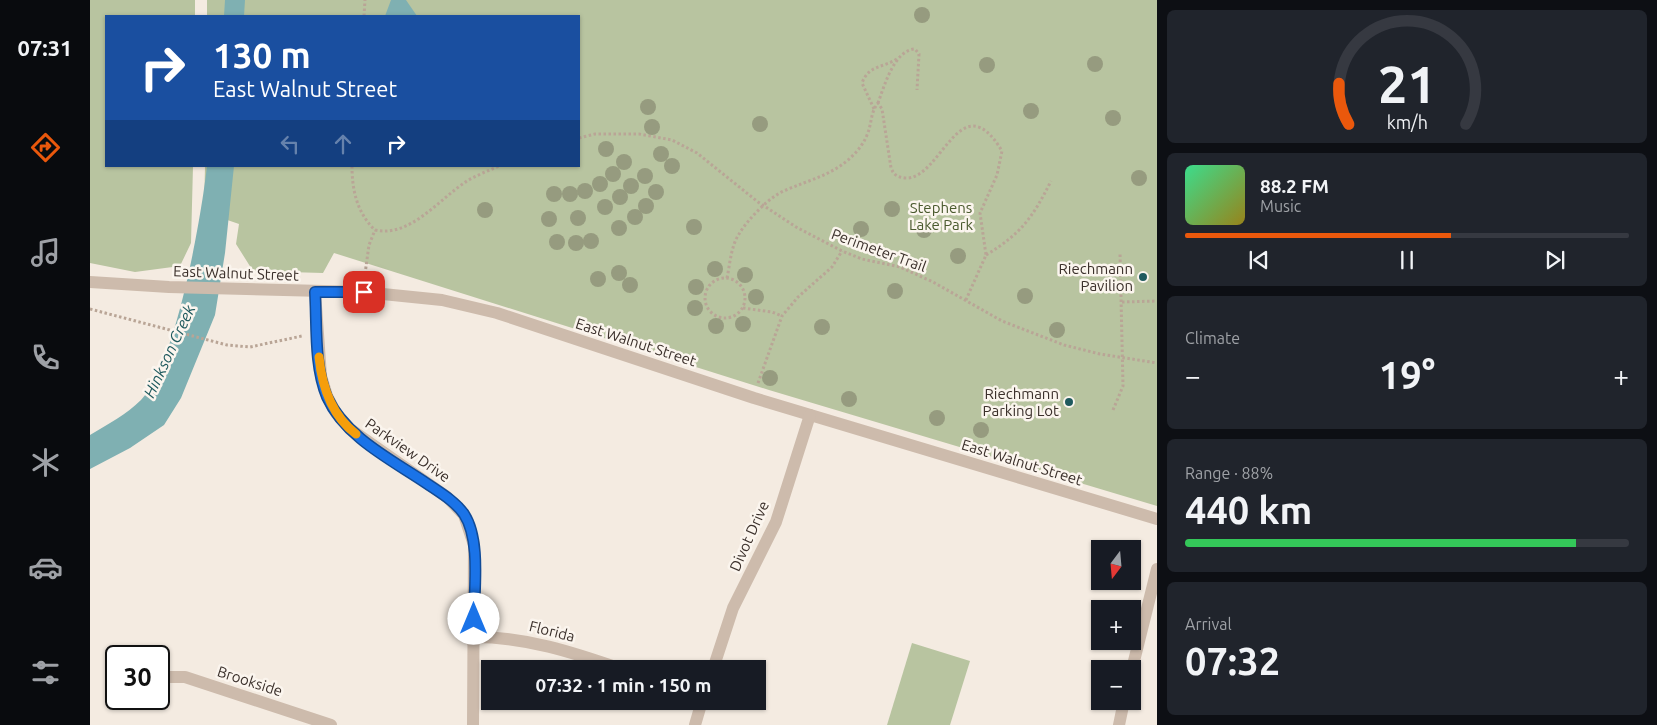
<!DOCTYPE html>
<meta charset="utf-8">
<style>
body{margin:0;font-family:Ubuntu,sans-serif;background:#20242c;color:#f1f3f6;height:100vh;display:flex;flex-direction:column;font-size:19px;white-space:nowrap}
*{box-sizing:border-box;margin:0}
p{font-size:16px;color:#9ea1a6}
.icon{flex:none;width:28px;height:28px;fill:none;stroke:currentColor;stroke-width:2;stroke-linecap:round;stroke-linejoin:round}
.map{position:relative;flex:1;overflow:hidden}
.drawer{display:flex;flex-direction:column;gap:10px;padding:10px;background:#0d0f14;width:500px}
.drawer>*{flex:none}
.banner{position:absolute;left:15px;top:15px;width:475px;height:152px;border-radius:0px;box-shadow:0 1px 4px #0004;background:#1a4fa0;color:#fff;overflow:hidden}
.needle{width:32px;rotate:196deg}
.fabs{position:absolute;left:1001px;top:540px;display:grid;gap:10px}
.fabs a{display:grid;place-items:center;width:50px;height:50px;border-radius:0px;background:#171b24;box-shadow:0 1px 4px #0004;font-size:25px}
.speed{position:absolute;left:15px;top:645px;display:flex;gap:10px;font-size:25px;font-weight:700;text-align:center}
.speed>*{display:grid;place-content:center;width:65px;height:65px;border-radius:50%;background:#171b24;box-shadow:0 1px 4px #0004;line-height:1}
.speed .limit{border:2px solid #111;border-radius:8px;background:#fff;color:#111}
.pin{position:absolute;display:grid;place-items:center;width:42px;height:42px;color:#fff;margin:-21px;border-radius:10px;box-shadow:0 2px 8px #0006}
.me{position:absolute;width:55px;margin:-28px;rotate:0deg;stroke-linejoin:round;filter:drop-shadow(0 0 4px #0008)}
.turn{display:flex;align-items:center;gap:18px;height:105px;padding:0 25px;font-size:22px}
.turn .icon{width:65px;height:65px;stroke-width:2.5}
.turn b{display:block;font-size:35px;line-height:42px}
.lanes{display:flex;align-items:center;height:48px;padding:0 25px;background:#0003;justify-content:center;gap:25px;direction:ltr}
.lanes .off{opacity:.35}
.big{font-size:38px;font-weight:700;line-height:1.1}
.drawer .card{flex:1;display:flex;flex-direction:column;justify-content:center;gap:8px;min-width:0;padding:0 18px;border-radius:8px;background:#20242c}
.drawer .dial{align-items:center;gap:0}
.dial svg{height:130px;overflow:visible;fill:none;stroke:#363941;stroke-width:7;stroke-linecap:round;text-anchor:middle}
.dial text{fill:#f1f3f6;stroke:none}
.song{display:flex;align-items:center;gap:15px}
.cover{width:60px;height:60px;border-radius:8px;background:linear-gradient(135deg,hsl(150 70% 55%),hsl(50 70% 35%))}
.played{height:5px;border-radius:2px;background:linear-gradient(90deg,#ea580c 60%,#363941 60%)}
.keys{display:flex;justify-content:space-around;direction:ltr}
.heat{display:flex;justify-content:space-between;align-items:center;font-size:28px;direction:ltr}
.charge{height:8px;border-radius:4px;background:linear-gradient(90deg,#34c759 88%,#363941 0)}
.trip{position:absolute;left:391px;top:660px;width:285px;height:50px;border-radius:0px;background:#171b24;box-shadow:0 1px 4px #0004;font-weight:700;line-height:50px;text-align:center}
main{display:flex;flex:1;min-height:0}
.tab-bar{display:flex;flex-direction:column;width:90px;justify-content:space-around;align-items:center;background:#090b0e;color:#9ea1a6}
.tab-bar .icon{width:35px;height:35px}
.tab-bar .current{color:#ea580c}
.tab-bar b{font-size:22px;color:#f1f3f6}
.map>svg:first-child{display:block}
</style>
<main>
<nav class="tab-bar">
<b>07:31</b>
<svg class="icon current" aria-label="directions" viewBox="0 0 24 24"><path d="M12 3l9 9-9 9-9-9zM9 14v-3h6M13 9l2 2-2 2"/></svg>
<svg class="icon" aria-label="music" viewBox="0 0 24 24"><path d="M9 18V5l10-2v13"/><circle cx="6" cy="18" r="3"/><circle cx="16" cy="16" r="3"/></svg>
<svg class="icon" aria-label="phone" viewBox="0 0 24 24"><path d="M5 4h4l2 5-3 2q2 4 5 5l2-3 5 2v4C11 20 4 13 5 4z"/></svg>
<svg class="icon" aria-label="climate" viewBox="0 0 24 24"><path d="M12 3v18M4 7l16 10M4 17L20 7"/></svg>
<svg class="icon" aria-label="car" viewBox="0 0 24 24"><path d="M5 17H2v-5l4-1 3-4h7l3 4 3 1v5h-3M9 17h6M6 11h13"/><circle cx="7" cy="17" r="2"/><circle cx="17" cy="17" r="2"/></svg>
<svg class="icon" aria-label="filters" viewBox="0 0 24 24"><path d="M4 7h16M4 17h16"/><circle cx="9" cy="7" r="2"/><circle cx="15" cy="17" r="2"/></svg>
</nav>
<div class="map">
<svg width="1067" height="725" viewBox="0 0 1067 725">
<rect width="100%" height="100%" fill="#f4ebe1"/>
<g fill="#b8c4a0">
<path d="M0 0H105V16H16V166H103L101 243 90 266 45 272 0 263Z"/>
<path d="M117 0H1067V506L679 390 244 253 233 273 163 271 146 244 149 224 114 212 115 166H489V16H117Z"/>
<path d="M822 643 880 661 860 725H797Z"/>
</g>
<g fill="#7fb0b2">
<path d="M135 0H155L154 16H134Z"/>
<path d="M301 0H316L327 16H295Z"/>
<path d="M117 166H144L135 253 125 315 91 398 74 425 40 448 0 469V435C18 424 36 415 51 400 86 364 111 219 117 166Z"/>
</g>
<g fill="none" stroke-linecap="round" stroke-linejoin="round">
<g stroke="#b9a596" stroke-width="3" stroke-dasharray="2.5 2.5" stroke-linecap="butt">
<path d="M274 16 275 0"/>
<path d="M788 103C794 87 804 50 825 49L829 54 827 90"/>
<path d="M784 109 772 83C779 64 795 68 808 58"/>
<path d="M489 138 505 134H549L582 140 607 153 668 202 706 227 752 251 772 259 810 267 843 282 912 321 974 345 1010 354 1067 363"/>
<path d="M262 166C262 190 267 213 285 230 320 238 349 199 377 181 387 175 398 171 409 166"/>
<path d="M896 255C931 234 943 217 961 181"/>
<path d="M265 274 275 273"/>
<path d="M275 274 279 245 285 230"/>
<circle cx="635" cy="298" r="20"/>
<path d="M637 278C640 264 641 246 649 234 658 219 680 196 696 190 719 180 739 176 758 160 766 153 773 145 777 135 782 124 780 113 788 103L792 109 801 168C804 175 807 177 815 178 851 181 870 81 912 151L907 175 890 213 896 255 875 302"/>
<path d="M1032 302 1067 301"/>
<path d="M653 308 682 312 692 316"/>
<path d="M0 309 137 345 160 347 212 336"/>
<path d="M668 383 692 316 708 297 742 267 752 251"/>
<path d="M1023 410 1033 386 1030 253"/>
</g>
<g stroke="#cdbbac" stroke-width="12">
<path d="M0 282 79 287 273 292 352 300 407 313 664 398 1067 519"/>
<path d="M225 292 231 376 237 396 246 413 260 429 357 497 374 515 384 545 383 725"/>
<path d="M384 637C436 637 482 652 531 669"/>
<path d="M623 669 643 608 686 522 720 415"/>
<path d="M1042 669 1067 569"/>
<path d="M69 677H95L241 725"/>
<path d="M605 725 612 701"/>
<path d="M1029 725 1034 701"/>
</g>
</g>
<g fill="#969b7f">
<circle cx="832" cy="15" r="8"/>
<circle cx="1005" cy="64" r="8"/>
<circle cx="897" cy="65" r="8"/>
<circle cx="558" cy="107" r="8"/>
<circle cx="941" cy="111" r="8"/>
<circle cx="1023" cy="118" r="8"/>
<circle cx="670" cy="124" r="8"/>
<circle cx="562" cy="127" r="8"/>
<circle cx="516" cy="149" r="8"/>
<circle cx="571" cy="154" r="8"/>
<circle cx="534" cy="162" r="8"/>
<circle cx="582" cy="166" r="8"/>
<circle cx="523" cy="174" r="8"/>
<circle cx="555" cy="176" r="8"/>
<circle cx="1049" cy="178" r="8"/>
<circle cx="510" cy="184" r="8"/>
<circle cx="541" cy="186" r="8"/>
<circle cx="495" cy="191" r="8"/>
<circle cx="566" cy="192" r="8"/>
<circle cx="464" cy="194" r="8"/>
<circle cx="480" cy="194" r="8"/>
<circle cx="530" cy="197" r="8"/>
<circle cx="556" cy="206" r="8"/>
<circle cx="515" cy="207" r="8"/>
<circle cx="802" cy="209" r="8"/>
<circle cx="395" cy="210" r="8"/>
<circle cx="545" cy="217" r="8"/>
<circle cx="488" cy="218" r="8"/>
<circle cx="459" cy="219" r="8"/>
<circle cx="604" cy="227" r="8"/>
<circle cx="529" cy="228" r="8"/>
<circle cx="771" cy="229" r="8"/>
<circle cx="834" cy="230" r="8"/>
<circle cx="501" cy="241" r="8"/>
<circle cx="467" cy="242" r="8"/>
<circle cx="486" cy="243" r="8"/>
<circle cx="868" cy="256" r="8"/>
<circle cx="625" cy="269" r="8"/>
<circle cx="529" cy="273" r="8"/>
<circle cx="655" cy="275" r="8"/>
<circle cx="508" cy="279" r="8"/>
<circle cx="540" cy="285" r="8"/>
<circle cx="606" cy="287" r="8"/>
<circle cx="805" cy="291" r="8"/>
<circle cx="935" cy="296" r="8"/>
<circle cx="666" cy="297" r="8"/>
<circle cx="605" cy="308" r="8"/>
<circle cx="653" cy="324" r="8"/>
<circle cx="626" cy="326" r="8"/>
<circle cx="732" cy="327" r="8"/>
<circle cx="967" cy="330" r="8"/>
<circle cx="680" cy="378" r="8"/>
<circle cx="759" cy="399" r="8"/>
<circle cx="847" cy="418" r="8"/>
<circle cx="891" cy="430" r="8"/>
</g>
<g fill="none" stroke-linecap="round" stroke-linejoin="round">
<g stroke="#114b97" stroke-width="12">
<path id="route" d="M274 292H225C227 325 224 366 237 397 255 437 302 460 336 483 349 492 365 501 374 514 391 540 384 589 384 619"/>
</g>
<use href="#route" stroke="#1a73e8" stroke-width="9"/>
<path stroke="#f59e0b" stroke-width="9" d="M229 357C232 387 241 415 266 434"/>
</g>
<g fill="#1f5a5e" stroke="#fbf5ee" stroke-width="2">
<circle cx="1053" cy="277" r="5"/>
<circle cx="979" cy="402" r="5"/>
</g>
<g text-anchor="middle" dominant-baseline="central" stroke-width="5" stroke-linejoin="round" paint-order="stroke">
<g font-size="15" fill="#4a5a2e" stroke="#fbf5ee">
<text x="851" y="207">Stephens<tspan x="851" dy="17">Lake Park</tspan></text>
</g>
<g font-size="15" fill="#3b302b" stroke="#fbf5ee">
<text transform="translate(789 250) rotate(20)">Perimeter Trail</text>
<text transform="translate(146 273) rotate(2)">East Walnut Street</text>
<text transform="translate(546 342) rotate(18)">East Walnut Street</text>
<text transform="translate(318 450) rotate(35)">Parkview Drive</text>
<text transform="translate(932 462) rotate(17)">East Walnut Street</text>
<text transform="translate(659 536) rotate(-66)">Divot Drive</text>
<text transform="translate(462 631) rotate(14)">Florida</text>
<text transform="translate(160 681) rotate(18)">Brookside</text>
</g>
<g font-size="15" fill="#3b302b" stroke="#fbf5ee" text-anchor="end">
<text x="1043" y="268">Riechmann<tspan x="1043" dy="17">Pavilion</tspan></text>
<text x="969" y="393">Riechmann<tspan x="969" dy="17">Parking Lot</tspan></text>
</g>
<g font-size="16" font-style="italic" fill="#1f5a5e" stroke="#fbf5ee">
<text transform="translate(79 351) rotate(-65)">Hinkson Creek</text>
</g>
</g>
</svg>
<div class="fabs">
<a><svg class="needle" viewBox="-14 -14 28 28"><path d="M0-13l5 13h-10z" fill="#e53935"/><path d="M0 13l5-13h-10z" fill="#9ea1a6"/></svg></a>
<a>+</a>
<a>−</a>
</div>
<div class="speed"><div class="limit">30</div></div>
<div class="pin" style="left:274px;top:292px;background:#d93025"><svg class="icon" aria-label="arrive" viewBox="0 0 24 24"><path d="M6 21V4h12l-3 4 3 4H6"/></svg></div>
<svg class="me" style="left:384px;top:619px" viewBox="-20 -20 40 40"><circle r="19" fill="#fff"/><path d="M0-13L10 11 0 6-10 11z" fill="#1a73e8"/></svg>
<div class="trip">07:32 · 1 min · 150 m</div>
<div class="banner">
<div class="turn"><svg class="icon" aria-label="right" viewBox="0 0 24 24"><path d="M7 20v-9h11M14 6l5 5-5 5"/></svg><div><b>130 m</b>East Walnut Street</div></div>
<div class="lanes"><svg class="icon off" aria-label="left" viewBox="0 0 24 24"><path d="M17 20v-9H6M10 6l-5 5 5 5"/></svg><svg class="icon off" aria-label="ahead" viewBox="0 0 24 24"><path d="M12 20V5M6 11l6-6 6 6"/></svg><svg class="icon" aria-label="right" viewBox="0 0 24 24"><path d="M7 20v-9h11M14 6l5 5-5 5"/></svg></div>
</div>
</div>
<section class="drawer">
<div class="card dial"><svg viewBox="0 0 100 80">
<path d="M14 69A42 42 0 1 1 86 69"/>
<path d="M14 69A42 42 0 0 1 8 44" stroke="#ea580c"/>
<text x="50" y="56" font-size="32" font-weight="700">21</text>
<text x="50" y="72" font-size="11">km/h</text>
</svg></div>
<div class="card">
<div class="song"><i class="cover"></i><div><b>88.2 FM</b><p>Music</p></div></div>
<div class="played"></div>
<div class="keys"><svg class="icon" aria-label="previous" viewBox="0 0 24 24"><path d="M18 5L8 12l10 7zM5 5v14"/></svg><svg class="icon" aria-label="pause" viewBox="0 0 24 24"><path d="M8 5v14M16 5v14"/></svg><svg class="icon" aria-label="next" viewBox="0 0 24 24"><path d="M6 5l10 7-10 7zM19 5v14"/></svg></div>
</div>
<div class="card"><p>Climate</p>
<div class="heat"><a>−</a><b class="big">19°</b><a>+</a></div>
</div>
<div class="card"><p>Range · 88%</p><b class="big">440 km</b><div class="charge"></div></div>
<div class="card"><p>Arrival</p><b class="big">07:32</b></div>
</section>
</main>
